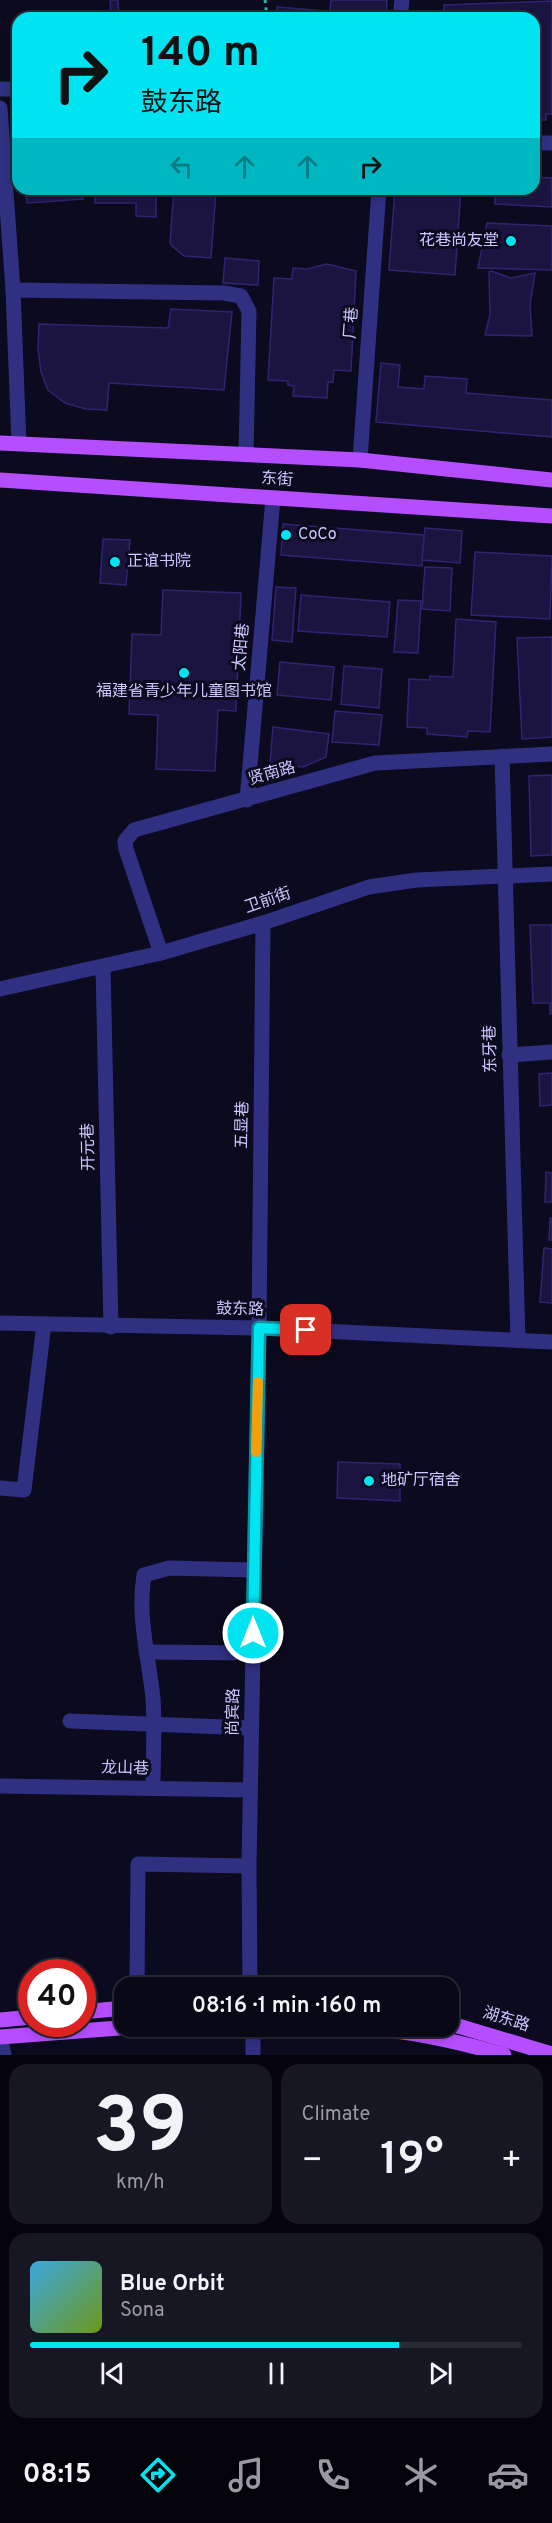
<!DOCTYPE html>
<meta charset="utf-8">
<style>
body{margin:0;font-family:Overpass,"Noto Sans SC",sans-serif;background:#171623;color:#f1f3f6;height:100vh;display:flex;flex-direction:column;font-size:22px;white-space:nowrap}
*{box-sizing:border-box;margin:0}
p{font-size:20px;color:#999aa1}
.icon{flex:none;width:33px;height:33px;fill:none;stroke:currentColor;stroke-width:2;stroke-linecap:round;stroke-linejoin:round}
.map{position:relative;height:2055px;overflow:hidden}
.side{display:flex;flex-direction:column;gap:9px;padding:9px;background:#05040c;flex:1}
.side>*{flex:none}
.banner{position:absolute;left:12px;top:12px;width:528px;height:183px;border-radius:18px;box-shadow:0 3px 9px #0003,0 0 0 2px #292935;background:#00e4f2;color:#111;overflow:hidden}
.speed{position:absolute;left:18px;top:1959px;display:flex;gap:12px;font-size:30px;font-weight:700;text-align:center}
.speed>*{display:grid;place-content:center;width:78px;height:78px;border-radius:50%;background:#090816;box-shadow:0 3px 9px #0003,0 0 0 2px #292935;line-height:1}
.speed .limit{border:9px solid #d22;background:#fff;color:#111}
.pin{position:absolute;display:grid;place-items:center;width:51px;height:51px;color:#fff;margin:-26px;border-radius:12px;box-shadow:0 3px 9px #0006}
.me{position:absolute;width:66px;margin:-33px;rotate:0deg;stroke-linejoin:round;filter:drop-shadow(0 0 4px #0008)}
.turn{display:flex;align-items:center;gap:21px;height:126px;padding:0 30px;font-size:27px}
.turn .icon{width:78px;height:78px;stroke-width:2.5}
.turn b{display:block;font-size:42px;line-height:51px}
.lanes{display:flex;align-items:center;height:57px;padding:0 30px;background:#0003;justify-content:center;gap:30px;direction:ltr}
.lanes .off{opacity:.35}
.big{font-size:45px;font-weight:600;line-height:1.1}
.side .widget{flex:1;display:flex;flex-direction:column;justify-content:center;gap:9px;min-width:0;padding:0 21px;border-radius:18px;background:#171623}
.side .dial{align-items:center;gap:0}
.dial b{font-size:78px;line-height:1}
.song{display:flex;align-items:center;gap:18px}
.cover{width:72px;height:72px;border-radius:9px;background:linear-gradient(135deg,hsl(200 70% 55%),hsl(80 70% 35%))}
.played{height:6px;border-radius:3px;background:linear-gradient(90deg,#00e4f2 75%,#292935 75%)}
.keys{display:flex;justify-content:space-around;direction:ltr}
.heat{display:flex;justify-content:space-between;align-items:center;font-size:33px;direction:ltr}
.side .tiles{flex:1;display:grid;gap:9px;grid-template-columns:1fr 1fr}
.widget:last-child{grid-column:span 2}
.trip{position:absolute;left:114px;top:1977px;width:345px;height:60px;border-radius:18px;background:#090816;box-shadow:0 3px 9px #0003,0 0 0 2px #292935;font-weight:600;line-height:60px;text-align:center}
.dock{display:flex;height:96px;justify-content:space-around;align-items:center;background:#040309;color:#999aa1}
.dock .icon{width:42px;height:42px}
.dock .on{color:#00e4f2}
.dock b{font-size:27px;color:#f1f3f6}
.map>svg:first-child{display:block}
</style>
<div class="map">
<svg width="552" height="2055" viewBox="0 0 552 2055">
<rect width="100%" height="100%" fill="#0c0a1e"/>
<g fill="#1b1441" stroke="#2f2470" stroke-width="1.5">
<path d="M110 0H118L119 18H111Z"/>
<path d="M331 0H387L386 18 329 17Z"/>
<path d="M552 1V114H546V120H534V18H444V5Z"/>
<path d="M277 7 326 11V18H277Z"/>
<path d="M534 177 552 178V207L495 204V189H534Z"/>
<path d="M26 189H82L83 199 27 203Z"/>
<path d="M95 189H156V217L136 216V203H95Z"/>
<path d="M174 189 216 190 211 258 184 256 172 246 170 242Z"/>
<path d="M395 189H461L455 275 389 270Z"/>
<path d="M487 223 552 226V270L478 268Z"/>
<path d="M225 258 259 261 258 285 223 283Z"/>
<path d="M327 264 356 271 351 371 334 370 333 382H328L327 398 293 396 294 386 288 385V381L268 380 274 278 292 279 293 268 307 269Z"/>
<path d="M491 271 511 278 535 273 530 305 532 336 485 335 490 315 489 272Z"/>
<path d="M171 309 232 312 224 390 109 383 107 410 86 409 65 403 48 390 41 372 38 348 39 324 168 328Z"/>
<path d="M381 363 400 365 398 387 424 389 425 376 467 379 466 393 552 400V437L376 422Z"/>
<path d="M283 524 424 535 422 566 281 555Z"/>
<path d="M425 528 462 531 460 563 422 560Z"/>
<path d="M103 539 130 540 126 585 100 583Z"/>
<path d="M475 552 552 556 550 619 471 615Z"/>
<path d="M425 567 452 568 450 611 422 609Z"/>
<path d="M276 587 296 588 292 642 272 640Z"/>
<path d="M163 590 241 593 236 711 218 710 215 771 156 769 158 715 129 714 132 634 161 635Z"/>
<path d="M301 595 390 602 387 637 298 631Z"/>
<path d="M398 600 421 601 418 653 394 652Z"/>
<path d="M456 619 496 622 490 732 468 731 467 737 427 734V728L407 727 409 679 430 680V676L453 677Z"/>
<path d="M552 637V737L522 739 517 638Z"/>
<path d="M280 662 334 667 331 700 277 695Z"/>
<path d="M344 666 382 669 379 708 341 704Z"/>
<path d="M335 711 382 715 379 745 332 742Z"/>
<path d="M273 727 329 734 326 757 303 767 270 763Z"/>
<path d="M552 775V855L531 856 529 776Z"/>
<path d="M530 925H552V1014H550V1003H533Z"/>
<path d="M552 1073V1105L540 1106 539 1074Z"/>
<path d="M546 1172 552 1173V1202H545Z"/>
<path d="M550 1218H552V1240H549Z"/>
<path d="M544 1248 552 1249V1303L540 1302Z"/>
<path d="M338 1462 400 1464V1501L337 1498Z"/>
</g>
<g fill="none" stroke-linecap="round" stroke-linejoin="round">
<path stroke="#21b9aa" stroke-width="3" stroke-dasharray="3 4.5" stroke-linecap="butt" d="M265 0 267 18"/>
<g stroke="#303082" stroke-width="15">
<path d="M400 18 402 0"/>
<path d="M0 89H18"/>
<path d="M0 108 13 290 19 444"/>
<path d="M534 143H552"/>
<path d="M13 290 224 293 241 296 249 311 246 455"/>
<path d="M360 460 379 189"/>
<path d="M502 756 518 1340"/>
<path d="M247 800 273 498"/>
<path d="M161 953 126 849 125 841 134 830 375 763 552 754"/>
<path d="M103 967 111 1327"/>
<path d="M0 989 161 953 263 923 369 887 416 880 552 874"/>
<path d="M509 1055 552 1052"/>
<path d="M0 1323 259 1328 552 1342"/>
<path d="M0 1488 24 1490 44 1324"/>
<path d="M146 1652 253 1653"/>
<path d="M70 1721 251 1728"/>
<path d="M0 1786 250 1790"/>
<path d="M153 1787C153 1758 155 1728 153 1699 149 1657 137 1617 144 1575L169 1568 253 1570"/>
<path d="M137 1988 138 1864 249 1866"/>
<path d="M250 1988 249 1866 259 1328 263 923"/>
<path d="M253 2026V2055"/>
<path d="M0 2037 4 2055"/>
</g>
<g stroke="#b54eff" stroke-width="15">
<path d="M0 443 360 460 552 480"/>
<path d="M0 480 552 516"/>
<path d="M82 2012 124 2008"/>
<path d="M0 2020 32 2017"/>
<path d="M448 2023 552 2054"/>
<path d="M344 2026C399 2029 451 2039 504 2055"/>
<path d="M0 2037 145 2026"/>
</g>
</g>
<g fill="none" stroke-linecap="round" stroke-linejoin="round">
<g stroke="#00949d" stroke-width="15">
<path id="route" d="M253 1633 259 1328 306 1330"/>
</g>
<use href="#route" stroke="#00e4f2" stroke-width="10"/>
<path stroke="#f59e0b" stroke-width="10" d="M256 1452 258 1382"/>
</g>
<g fill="#00e4f2" stroke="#0c0a1e" stroke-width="2">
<circle cx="511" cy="241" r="6"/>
<circle cx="286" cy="535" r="6"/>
<circle cx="115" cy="562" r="6"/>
<circle cx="184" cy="673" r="6"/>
<circle cx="369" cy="1481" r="6"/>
</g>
<g text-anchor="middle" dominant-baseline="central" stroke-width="6" stroke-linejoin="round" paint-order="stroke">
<g font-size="16" fill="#cbc7ff" stroke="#0c0a1e" text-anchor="start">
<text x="499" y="241" text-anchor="end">花巷尚友堂</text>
<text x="298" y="535">CoCo</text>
<text x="127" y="562">正谊书院</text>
<text x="184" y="692" text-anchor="middle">福建省青少年儿童图书馆</text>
<text x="381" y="1481">地矿厅宿舍</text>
</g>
<g font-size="16" fill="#cbc7ff" stroke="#0c0a1e">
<text transform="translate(352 323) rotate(-86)">厂巷</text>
<text transform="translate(277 480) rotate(4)">东街</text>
<text transform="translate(242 647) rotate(-85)">太阳巷</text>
<text transform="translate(272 774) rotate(-16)">贤南路</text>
<text transform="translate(268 901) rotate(-19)">卫前街</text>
<text transform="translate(491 1049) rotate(-91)">东牙巷</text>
<text transform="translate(243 1125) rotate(-89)">五显巷</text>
<text transform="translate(89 1147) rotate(-91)">开元巷</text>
<text transform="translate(240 1310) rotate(1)">鼓东路</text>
<text transform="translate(234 1712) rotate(-89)">尚宾路</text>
<text transform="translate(125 1769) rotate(1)">龙山巷</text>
<text transform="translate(506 2020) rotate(17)">湖东路</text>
</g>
</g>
</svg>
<div class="speed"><div class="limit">40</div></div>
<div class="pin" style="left:306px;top:1330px;background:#d93025"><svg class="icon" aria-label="arrive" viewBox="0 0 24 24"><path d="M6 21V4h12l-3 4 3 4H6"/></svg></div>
<svg class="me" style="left:253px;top:1633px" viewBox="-20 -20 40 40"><circle r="17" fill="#00e4f2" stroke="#fff" stroke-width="3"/><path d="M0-11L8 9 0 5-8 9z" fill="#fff"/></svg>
<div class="trip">08:16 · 1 min · 160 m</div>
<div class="banner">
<div class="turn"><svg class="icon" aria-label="right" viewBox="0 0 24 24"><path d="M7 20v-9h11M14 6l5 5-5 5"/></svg><div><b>140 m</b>鼓东路</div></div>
<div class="lanes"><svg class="icon off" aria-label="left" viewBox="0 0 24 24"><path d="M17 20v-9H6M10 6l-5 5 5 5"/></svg><svg class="icon off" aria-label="ahead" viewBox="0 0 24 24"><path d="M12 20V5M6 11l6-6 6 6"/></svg><svg class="icon off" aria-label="ahead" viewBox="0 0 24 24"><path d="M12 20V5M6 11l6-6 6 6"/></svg><svg class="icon" aria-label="right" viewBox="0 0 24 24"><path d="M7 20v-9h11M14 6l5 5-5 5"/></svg></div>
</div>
</div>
<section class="side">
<div class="tiles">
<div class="widget dial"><b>39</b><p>km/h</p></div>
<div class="widget"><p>Climate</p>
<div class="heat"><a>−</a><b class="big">19°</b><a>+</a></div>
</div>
<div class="widget">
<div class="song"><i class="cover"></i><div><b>Blue Orbit</b><p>Sona</p></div></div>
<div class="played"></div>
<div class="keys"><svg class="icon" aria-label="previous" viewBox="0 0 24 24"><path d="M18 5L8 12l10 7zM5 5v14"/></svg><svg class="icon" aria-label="pause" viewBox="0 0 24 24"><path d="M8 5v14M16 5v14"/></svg><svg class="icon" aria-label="next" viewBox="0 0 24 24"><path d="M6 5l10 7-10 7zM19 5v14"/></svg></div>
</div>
</div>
</section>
<nav class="dock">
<b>08:15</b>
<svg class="icon on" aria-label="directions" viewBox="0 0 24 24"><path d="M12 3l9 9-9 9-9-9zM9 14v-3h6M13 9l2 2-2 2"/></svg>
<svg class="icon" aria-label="music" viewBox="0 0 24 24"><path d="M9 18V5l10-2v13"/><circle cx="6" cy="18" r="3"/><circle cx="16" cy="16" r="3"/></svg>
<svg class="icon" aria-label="phone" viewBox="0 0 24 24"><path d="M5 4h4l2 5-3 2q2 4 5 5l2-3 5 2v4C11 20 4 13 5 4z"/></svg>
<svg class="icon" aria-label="climate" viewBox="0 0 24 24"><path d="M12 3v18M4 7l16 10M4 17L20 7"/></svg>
<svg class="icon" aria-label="car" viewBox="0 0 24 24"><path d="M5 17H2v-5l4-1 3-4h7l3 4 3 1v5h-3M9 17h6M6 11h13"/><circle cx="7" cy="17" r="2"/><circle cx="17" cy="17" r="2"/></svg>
</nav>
